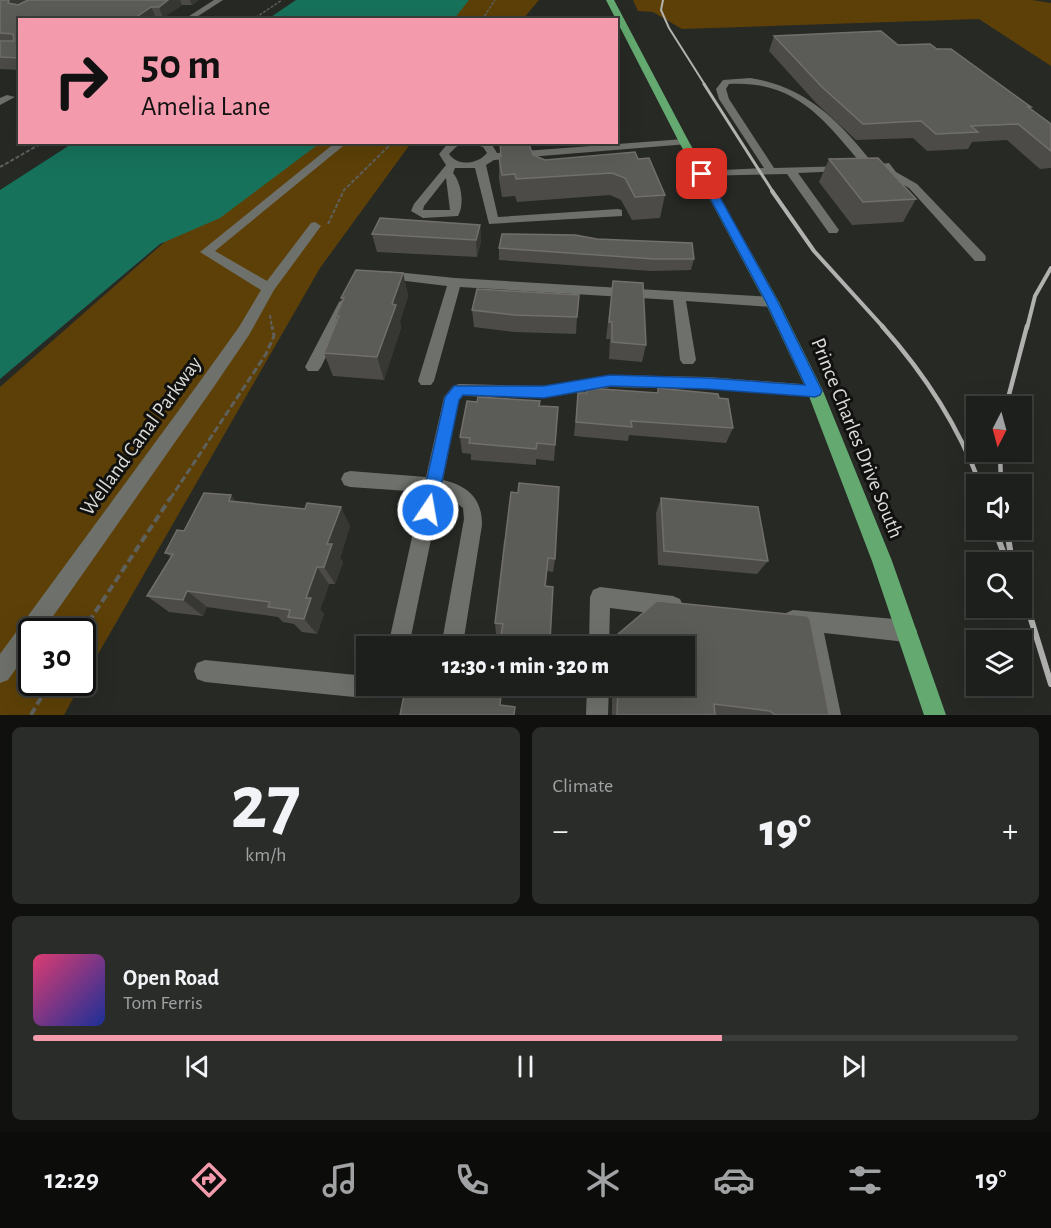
<!DOCTYPE html>
<meta charset="utf-8">
<style>
body{margin:0;font-family:"Alegreya Sans",sans-serif;background:#2a2c29;color:#f1f3f6;height:100vh;display:flex;flex-direction:column;font-size:22px;white-space:nowrap}
*{box-sizing:border-box;margin:0}
p{font-size:20px;color:#a0a2a3}
.icon{flex:none;width:33px;height:33px;fill:none;stroke:currentColor;stroke-width:2;stroke-linecap:round;stroke-linejoin:round}
.map{position:relative;height:715px;overflow:hidden}
.side{display:flex;flex-direction:column;gap:12px;padding:12px;background:#10110f;flex:1}
.side>*{flex:none}
.top-card{position:absolute;left:18px;top:18px;width:600px;height:126px;border-radius:0px;box-shadow:0 6px 24px #0002,0 0 0 2px #3b3d3b;background:#f39aac;color:#111;overflow:hidden}
.needle{width:39px;rotate:186deg}
.controls{position:absolute;left:966px;top:396px;display:grid;gap:12px}
.controls a{display:grid;place-items:center;width:66px;height:66px;border-radius:0px;background:#1d1f1c;box-shadow:0 6px 24px #0002,0 0 0 2px #3b3d3b;font-size:30px}
.speed{position:absolute;left:18px;top:618px;display:flex;gap:12px;font-size:30px;font-weight:700;text-align:center}
.speed>*{display:grid;place-content:center;width:78px;height:78px;border-radius:50%;background:#1d1f1c;box-shadow:0 6px 24px #0002,0 0 0 2px #3b3d3b;line-height:1}
.speed .limit{border:3px solid #111;border-radius:9px;background:#fff;color:#111}
.pin{position:absolute;display:grid;place-items:center;width:51px;height:51px;color:#fff;margin:-26px;border-radius:12px;box-shadow:0 3px 9px #0006}
.me{position:absolute;width:66px;margin:-33px;rotate:12deg;stroke-linejoin:round;filter:drop-shadow(0 0 4px #0008)}
.turn{display:flex;align-items:center;gap:21px;height:126px;padding:0 24px;font-size:27px}
.turn .icon{width:78px;height:78px;stroke-width:2.5}
.turn b{display:block;font-size:42px;line-height:51px}
.big{font-size:45px;font-weight:800;line-height:1.1}
.side .card{flex:1;display:flex;flex-direction:column;justify-content:center;gap:9px;min-width:0;padding:0 21px;border-radius:9px;background:#2a2c29}
.side .dial{align-items:center;gap:0}
.dial b{font-size:78px;line-height:1}
.song{display:flex;align-items:center;gap:18px}
.cover{width:72px;height:72px;border-radius:9px;background:linear-gradient(135deg,hsl(340 70% 55%),hsl(230 70% 35%))}
.played{height:6px;border-radius:3px;background:linear-gradient(90deg,#f39aac 70%,#3b3d3b 70%)}
.keys{display:flex;justify-content:space-around;direction:ltr}
.heat{display:flex;justify-content:space-between;align-items:center;font-size:33px;direction:ltr}
.side .tiles{flex:1;display:grid;gap:12px;grid-template-columns:1fr 1fr}
.card:last-child{grid-column:span 2}
.trip{position:absolute;left:356px;top:636px;width:339px;height:60px;border-radius:0px;background:#1d1f1c;box-shadow:0 6px 24px #0002,0 0 0 2px #3b3d3b;font-weight:800;line-height:60px;text-align:center}
.dock{display:flex;height:96px;justify-content:space-around;align-items:center;background:#0c0c0b;color:#a0a2a3}
.dock .icon{width:42px;height:42px}
.dock .on{color:#f39aac}
.dock b{font-size:27px;color:#f1f3f6}
.map>svg:first-child{display:block}
</style>
<div class="map">
<svg width="1051" height="715" viewBox="0 0 1051 715">
<rect width="100%" height="100%" fill="#272925"/>
<g fill="#5d4007">
<path d="M438 0H539L523 19 416 20Z"/>
<path d="M633 0H1032L1051 3V66L979 19 682 29 653 12 638 11Z"/>
<path d="M277 143H411L320 268 82 682V632H32V682H82L64 715H0V387Z"/>
</g>
<g fill="#17725b">
<path d="M296 0H469L454 19H268Z"/>
<path d="M73 143H320L220 218 160 244 0 379V190Z"/>
</g>
<g fill="none" stroke-linecap="round" stroke-linejoin="round">
<g stroke="#5e605c" stroke-width="1.5" stroke-dasharray="3 1.5" stroke-linecap="butt">
<path d="M252 20 282 0"/>
<path d="M482 20 495 0"/>
</g>
<g stroke="#5e605c" stroke-width="2" stroke-dasharray="4 2" stroke-linecap="butt">
<path d="M0 167 44 142"/>
<path d="M328 224 344 190 393 142"/>
<path d="M270 315 272 328"/>
</g>
<path stroke="#5e605c" stroke-width="3" stroke-dasharray="7 3" stroke-linecap="butt" d="M170 499 266 354 274 336 272 326"/>
<g stroke="#5e605c" stroke-width="4" stroke-dasharray="8 4" stroke-linecap="butt">
<path d="M82 632 171 497"/>
<path d="M31 715 50 682"/>
</g>
<g fill="#6e706b" fill-rule="evenodd">
<path d="M214 0H223L192 20H183Z"/>
<path d="M750 78C807 87 840 122 874 165L889 163 896 172 917 184 985 255 986 258 985 261H975L909 188 888 176 882 169 874 167 865 168C825 121 797 80 729 84L726 89 729 99 774 168 850 166 851 168 846 171 798 173 839 230 837 233H829L787 174 698 176 697 174 702 171 764 168 719 99 716 89 723 80Z"/>
<path d="M7 95 15 97 0 105V98Z"/>
<path d="M684 139 688 140V144L494 160 486 165 498 217 618 209 622 210V216L489 224 475 168H455L453 173C461 182 465 204 458 216L423 218 411 211 414 204 446 165 439 154 449 142H465L456 147 449 154C458 167 478 164 487 153L483 147 466 142 491 143 497 153ZM446 178 450 210H423L424 206Z"/>
<path d="M336 142H348L215 251 267 281 311 223 315 222 321 226 274 290 249 335 213 388 42 632H32V646L8 680 0 683V654L201 380 239 327 261 290 200 252Z"/>
<path d="M386 271 455 278 772 297 779 302 772 307 686 301 696 360 693 364H683L680 360 673 300 460 287 434 381 431 385H421L418 381 447 286 381 278 379 275 381 272Z"/>
<path d="M346 297 353 302 321 367 318 371H308L305 367 339 302Z"/>
<path d="M610 375 708 377 815 385 821 387 823 391 821 395 815 397 708 389 610 387 545 398 463 396 459 400 443 480C468 486 482 498 482 525L464 638 460 646H438L443 636 464 519 463 508 454 501 440 496 409 646H388L422 492 350 487 344 485 341 479 344 473 350 471 426 477 444 397 453 386 459 384 545 386Z"/>
<path d="M600 587 673 596 680 599 683 606 680 613 673 616 610 608 609 646H589L590 597 593 590Z"/>
<path d="M793 610 906 620 913 624 917 631 913 638 906 642 824 633 841 715H819L802 631 786 627 783 620 786 613Z"/>
<path d="M205 660 366 676V686H387L384 694 364 698 205 682 197 679 194 671 197 663Z"/>
<path d="M587 686H609L608 715H586Z"/>
</g>
<path fill="#63a970" fill-rule="evenodd" d="M606 0H614L689 142 779 302 823 391 892 561 946 715H924L872 561 807 391 765 302 679 142Z"/>
<path stroke="#b1b2af" stroke-width="2" d="M663 0 661 10 669 28 705 85"/>
<path stroke="#b1b2af" stroke-width="3" d="M704 84 773 192"/>
<g stroke="#b1b2af" stroke-width="4">
<path d="M772 191 814 251 884 328"/>
<path d="M1027 328 1035 296 1051 268"/>
</g>
<g stroke="#b1b2af" stroke-width="4.5">
<path d="M882 326C924 373 958 425 980 484"/>
<path d="M1006 406 1027 326"/>
<path d="M1000 452 1001 484"/>
</g>
<g stroke="#b1b2af" stroke-width="6">
<path d="M995 530 1007 562"/>
<path d="M1007 530 1011 556"/>
<path d="M1022 590 1051 684"/>
</g>
</g>
<g fill="#4c4b47">
<path d="M0 0H199L192 5H182L163 18H156L154 20H20V70L0 69Z"/>
<path d="M774 36 898 45 937 49 1031 107 1030 108 1051 124V168L1040 169 1007 140 972 142 968 149 927 151 913 138 856 140 816 103 769 51Z"/>
<path d="M533 155 545 160 638 159 665 195 660 218 632 220 621 200 610 195 517 202 515 196 502 197 499 179V157Z"/>
<path d="M829 159 916 199 903 222 852 225 819 182Z"/>
<path d="M480 225 481 242 477 257 377 252 372 234Z"/>
<path d="M499 248 694 259 691 270 651 271 499 260Z"/>
<path d="M403 273 408 296 400 321 401 328 384 380 333 376 324 353 337 319 336 316 342 301 341 298Z"/>
<path d="M613 281 646 345 642 362 609 359 610 339H606Z"/>
<path d="M472 310 577 317 576 334 515 332 474 327Z"/>
<path d="M658 388 719 398 733 428 726 443 629 435 628 441 574 436 578 393H657Z"/>
<path d="M540 406 558 407 554 461 536 459V465L471 460V454L462 453 460 437Z"/>
<path d="M661 498 768 561 757 574 658 565 656 513Z"/>
<path d="M236 502 350 526 340 558 343 562 335 584H329L320 610 324 614 317 634 302 632 294 624 283 622 278 617 207 607 203 616 169 612 147 596 171 557 165 553 184 531Z"/>
<path d="M504 540 555 559 553 572 547 571 546 586 553 587 549 646H502L501 635H496L495 623Z"/>
<path d="M657 601 807 616 810 619 829 713 828 715H612V686H684V646H613L618 634Z"/>
</g>
<g fill="#373733">
<path d="M9 0H35L16 11 8 3Z"/>
<path d="M168 0H180L182 5 163 18 159 7Z"/>
<path d="M190 0H199L192 5Z"/>
<path d="M151 7 156 18 154 20H132Z"/>
<path d="M480 225 481 242 477 257 476 240Z"/>
<path d="M403 273 408 296 400 321 401 328 384 380 377 357 392 304Z"/>
<path d="M231 495 247 515 229 501Z"/>
<path d="M341 507 350 526 340 558 343 562 335 584 324 567 327 544Z"/>
<path d="M317 567 329 584 320 610 324 614 317 634 304 619 306 598Z"/>
<path d="M187 591 207 607 203 616 183 600Z"/>
</g>
<g fill="#5b5b57" stroke="#706f6b" stroke-width="1.5">
<path d="M0 0H9L8 3 18 5 28 0H168L159 7H151L132 20H20V58L0 57V41H14L13 34 0 33Z"/>
<path d="M881 31 898 45 930 44 937 49H951L1031 107H1028L1051 124V151L1018 124 971 126 978 132 936 134 921 121 863 124 822 87 774 36Z"/>
<path d="M500 142H528L533 155 545 160 635 152 638 159 649 158 665 195 635 197 625 178 612 173 516 179 515 174 502 175 499 157H501Z"/>
<path d="M878 158 916 199 863 202 829 159Z"/>
<path d="M380 218 480 225 476 240 372 234Z"/>
<path d="M502 234 575 235 597 239 692 243 694 259H654L499 248Z"/>
<path d="M356 270 403 273 392 304 396 305 377 357 324 353 339 316H336L344 298H341Z"/>
<path d="M613 281 643 283 646 345 612 342V322H609Z"/>
<path d="M477 289 579 295 577 317 514 315 472 310Z"/>
<path d="M587 388 658 393V388L718 394 719 398 728 399 733 428 631 421 632 427 576 422 578 393H587Z"/>
<path d="M478 397 540 401 539 406 558 407 555 445 537 443 536 449 469 443 470 438 460 437 467 401 477 402Z"/>
<path d="M519 483 559 487 555 559 548 558 545 586 553 587 550 641 501 635 503 624 495 623 511 492 518 493Z"/>
<path d="M204 493 231 495 229 501 305 509 307 503 341 507 327 544H332L324 567H317L306 598H311L304 619 288 617 290 610 268 607 270 602 187 591 183 600 147 596 173 554 165 553 177 530 184 531Z"/>
<path d="M661 498 758 507 768 561 664 551Z"/>
<path d="M657 601 807 616 810 619 829 713 828 715H775L770 711 714 704 715 715H617L618 686H684V646H618V634Z"/>
<path d="M420 688 501 696 500 705 515 707 514 715H400L404 695 418 697Z"/>
</g>
<path fill="#1a73e8" stroke="#114b97" stroke-width="1.5" d="M702 171 707 174 778 302 822 391 820 395 815 397 708 389 610 386 544 398 463 395 459 400 436 510 434 515 428 517 422 515 420 510 445 397 454 386H544L610 375 708 378 805 385 766 302 697 174Z"/>
<g text-anchor="middle" dominant-baseline="central" stroke-width="6" stroke-linejoin="round" paint-order="stroke">
<g font-size="21" fill="#dcddda" stroke="#11110f">
<text transform="translate(141 436) rotate(-54)">Welland Canal Parkway</text>
<text transform="translate(857 438) rotate(68)">Prince Charles Drive South</text>
</g>
</g>
</svg>
<div class="controls">
<a><svg class="needle" viewBox="-14 -14 28 28"><path d="M0-13l5 13h-10z" fill="#e53935"/><path d="M0 13l5-13h-10z" fill="#a0a2a3"/></svg></a>
<a><svg class="icon" aria-label="sound" viewBox="0 0 24 24"><path d="M4 9h4l5-4v14l-5-4H4zM17 9q2 3 0 6"/></svg></a>
<a><svg class="icon" aria-label="search" viewBox="0 0 24 24"><circle cx="10" cy="10" r="6"/><path d="M15 15l6 6"/></svg></a>
<a><svg class="icon" aria-label="layers" viewBox="0 0 24 24"><path d="M12 4l9 5-9 5-9-5zM3 14l9 5 9-5"/></svg></a>
</div>
<div class="speed"><div class="limit">30</div></div>
<div class="pin" style="left:702px;top:174px;background:#d93025"><svg class="icon" aria-label="arrive" viewBox="0 0 24 24"><path d="M6 21V4h12l-3 4 3 4H6"/></svg></div>
<svg class="me" style="left:428px;top:510px" viewBox="-20 -20 40 40"><circle r="17" fill="#1a73e8" stroke="#fff" stroke-width="3"/><path d="M0-11L8 9 0 5-8 9z" fill="#fff"/></svg>
<div class="trip">12:30 · 1 min · 320 m</div>
<div class="top-card">
<div class="turn"><svg class="icon" aria-label="right" viewBox="0 0 24 24"><path d="M7 20v-9h11M14 6l5 5-5 5"/></svg><div><b>50 m</b>Amelia Lane</div></div>
</div>
</div>
<section class="side">
<div class="tiles">
<div class="card dial"><b>27</b><p>km/h</p></div>
<div class="card"><p>Climate</p>
<div class="heat"><a>−</a><b class="big">19°</b><a>+</a></div>
</div>
<div class="card">
<div class="song"><i class="cover"></i><div><b>Open Road</b><p>Tom Ferris</p></div></div>
<div class="played"></div>
<div class="keys"><svg class="icon" aria-label="previous" viewBox="0 0 24 24"><path d="M18 5L8 12l10 7zM5 5v14"/></svg><svg class="icon" aria-label="pause" viewBox="0 0 24 24"><path d="M8 5v14M16 5v14"/></svg><svg class="icon" aria-label="next" viewBox="0 0 24 24"><path d="M6 5l10 7-10 7zM19 5v14"/></svg></div>
</div>
</div>
</section>
<nav class="dock">
<b>12:29</b>
<svg class="icon on" aria-label="directions" viewBox="0 0 24 24"><path d="M12 3l9 9-9 9-9-9zM9 14v-3h6M13 9l2 2-2 2"/></svg>
<svg class="icon" aria-label="music" viewBox="0 0 24 24"><path d="M9 18V5l10-2v13"/><circle cx="6" cy="18" r="3"/><circle cx="16" cy="16" r="3"/></svg>
<svg class="icon" aria-label="phone" viewBox="0 0 24 24"><path d="M5 4h4l2 5-3 2q2 4 5 5l2-3 5 2v4C11 20 4 13 5 4z"/></svg>
<svg class="icon" aria-label="climate" viewBox="0 0 24 24"><path d="M12 3v18M4 7l16 10M4 17L20 7"/></svg>
<svg class="icon" aria-label="car" viewBox="0 0 24 24"><path d="M5 17H2v-5l4-1 3-4h7l3 4 3 1v5h-3M9 17h6M6 11h13"/><circle cx="7" cy="17" r="2"/><circle cx="17" cy="17" r="2"/></svg>
<svg class="icon" aria-label="filters" viewBox="0 0 24 24"><path d="M4 7h16M4 17h16"/><circle cx="9" cy="7" r="2"/><circle cx="15" cy="17" r="2"/></svg>
<b>19°</b>
</nav>
